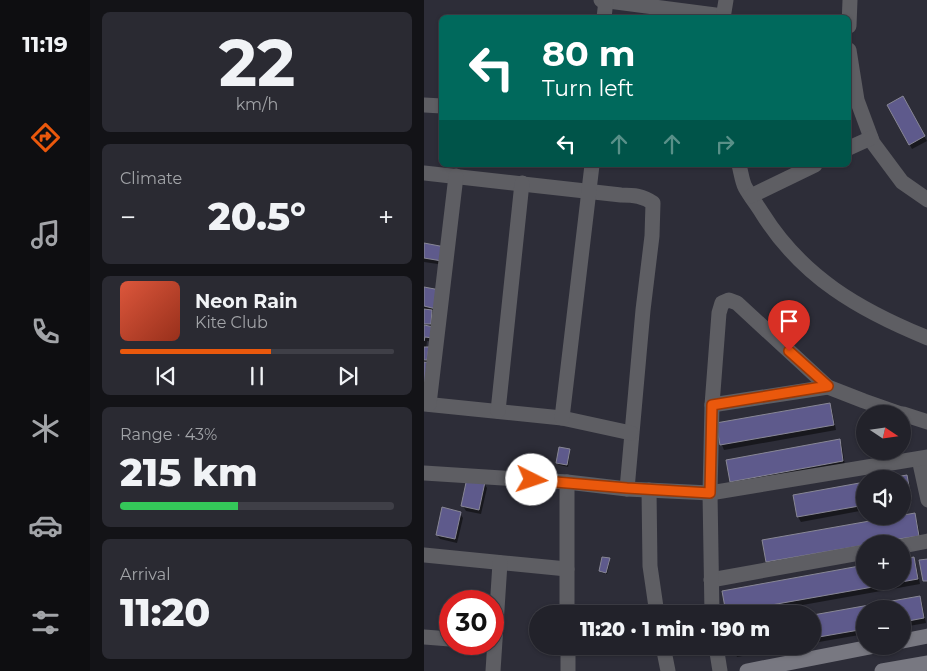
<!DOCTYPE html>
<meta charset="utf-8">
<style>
body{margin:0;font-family:Montserrat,sans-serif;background:#2a2a32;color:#f1f3f6;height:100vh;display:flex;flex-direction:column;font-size:19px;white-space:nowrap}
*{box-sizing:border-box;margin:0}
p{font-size:16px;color:#a2a4a8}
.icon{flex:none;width:28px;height:28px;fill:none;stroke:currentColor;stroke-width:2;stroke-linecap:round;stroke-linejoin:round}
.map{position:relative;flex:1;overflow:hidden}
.panel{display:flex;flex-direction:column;gap:12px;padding:12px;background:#131317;width:334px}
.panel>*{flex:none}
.banner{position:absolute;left:15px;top:15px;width:412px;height:152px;border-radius:8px;box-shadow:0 1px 4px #0004,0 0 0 1px #3f3f47;background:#00695c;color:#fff;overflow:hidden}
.needle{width:32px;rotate:103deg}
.buttons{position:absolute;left:432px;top:405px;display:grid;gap:10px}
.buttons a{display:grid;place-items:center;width:55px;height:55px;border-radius:50%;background:#22222a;box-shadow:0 1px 4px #0004,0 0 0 1px #3f3f47;font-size:25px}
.speed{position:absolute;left:15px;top:590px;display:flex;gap:10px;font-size:25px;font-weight:700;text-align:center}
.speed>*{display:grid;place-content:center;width:65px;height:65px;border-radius:50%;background:#22222a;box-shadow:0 1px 4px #0004,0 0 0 1px #3f3f47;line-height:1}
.speed .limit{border:8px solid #d22;background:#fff;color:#111}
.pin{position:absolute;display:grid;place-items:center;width:42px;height:42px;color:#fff;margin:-51px -21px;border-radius:50% 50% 50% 0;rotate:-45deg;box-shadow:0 0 5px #0007}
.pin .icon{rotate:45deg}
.me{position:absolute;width:55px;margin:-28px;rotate:94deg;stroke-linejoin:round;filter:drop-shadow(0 0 4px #0008)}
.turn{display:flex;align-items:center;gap:18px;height:105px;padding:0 20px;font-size:22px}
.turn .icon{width:65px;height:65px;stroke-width:2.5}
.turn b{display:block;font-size:35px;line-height:42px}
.lanes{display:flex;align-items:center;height:48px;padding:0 20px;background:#0003;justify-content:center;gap:25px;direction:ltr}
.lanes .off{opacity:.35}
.big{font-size:38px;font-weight:800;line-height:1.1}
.panel .tile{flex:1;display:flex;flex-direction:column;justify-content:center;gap:8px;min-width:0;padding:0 18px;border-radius:8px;background:#2a2a32}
.panel .dial{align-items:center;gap:0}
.dial b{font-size:65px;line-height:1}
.song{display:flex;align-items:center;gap:15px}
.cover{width:60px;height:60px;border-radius:8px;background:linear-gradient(135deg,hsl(10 70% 55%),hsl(10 70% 35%))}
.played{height:5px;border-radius:2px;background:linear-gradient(90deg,#ea580c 55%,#3f3f47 55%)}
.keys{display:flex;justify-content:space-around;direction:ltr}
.heat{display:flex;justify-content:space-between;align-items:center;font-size:28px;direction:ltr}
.charge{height:8px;border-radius:4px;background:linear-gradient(90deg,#34c759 43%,#3f3f47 0)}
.trip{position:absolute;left:105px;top:605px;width:292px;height:50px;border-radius:25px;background:#22222a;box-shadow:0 1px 4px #0004,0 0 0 1px #3f3f47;font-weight:800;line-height:50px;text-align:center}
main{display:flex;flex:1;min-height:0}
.tabs{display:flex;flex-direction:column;width:90px;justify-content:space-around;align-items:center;background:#0e0e11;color:#a2a4a8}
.tabs .icon{width:35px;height:35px}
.tabs .active{color:#ea580c}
.tabs b{font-size:22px;color:#f1f3f6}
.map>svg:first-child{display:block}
</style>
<main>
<nav class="tabs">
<b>11:19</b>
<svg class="icon active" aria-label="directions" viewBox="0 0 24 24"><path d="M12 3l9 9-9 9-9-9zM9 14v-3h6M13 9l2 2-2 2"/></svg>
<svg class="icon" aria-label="music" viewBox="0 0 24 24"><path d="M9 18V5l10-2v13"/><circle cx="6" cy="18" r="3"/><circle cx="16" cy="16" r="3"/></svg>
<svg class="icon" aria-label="phone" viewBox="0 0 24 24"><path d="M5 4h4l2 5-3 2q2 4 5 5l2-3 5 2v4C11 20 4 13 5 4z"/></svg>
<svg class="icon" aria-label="climate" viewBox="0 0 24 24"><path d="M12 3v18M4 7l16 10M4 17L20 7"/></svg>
<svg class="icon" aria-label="car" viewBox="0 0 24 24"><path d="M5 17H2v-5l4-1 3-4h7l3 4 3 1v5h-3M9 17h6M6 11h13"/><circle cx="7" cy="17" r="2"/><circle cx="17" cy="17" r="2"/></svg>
<svg class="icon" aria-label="filters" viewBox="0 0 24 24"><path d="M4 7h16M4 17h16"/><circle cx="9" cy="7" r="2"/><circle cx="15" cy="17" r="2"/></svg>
</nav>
<section class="panel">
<div class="tile dial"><b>22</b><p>km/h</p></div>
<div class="tile"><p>Climate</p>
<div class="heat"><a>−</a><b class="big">20.5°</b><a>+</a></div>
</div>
<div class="tile">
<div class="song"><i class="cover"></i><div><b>Neon Rain</b><p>Kite Club</p></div></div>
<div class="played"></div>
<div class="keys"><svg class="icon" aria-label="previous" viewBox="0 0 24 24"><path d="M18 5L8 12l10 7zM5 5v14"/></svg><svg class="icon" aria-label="pause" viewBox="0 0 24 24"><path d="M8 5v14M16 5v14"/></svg><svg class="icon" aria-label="next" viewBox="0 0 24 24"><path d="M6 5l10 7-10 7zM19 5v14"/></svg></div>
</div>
<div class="tile"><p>Range · 43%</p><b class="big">215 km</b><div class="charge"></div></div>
<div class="tile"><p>Arrival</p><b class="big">11:20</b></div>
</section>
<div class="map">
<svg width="504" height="671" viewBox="0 0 504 671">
<rect width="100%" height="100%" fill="#2d2d38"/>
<g fill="#0007">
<path d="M478 98 503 141 488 149 464 105Z"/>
<path d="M0 245 21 265 0 262Z"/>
<path d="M0 288 15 313 8 312 10 316 11 342 3 341 2 348H4L0 387Z"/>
<path d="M406 404 408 409 412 430 300 450 298 445 294 424Z"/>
<path d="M415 440 418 445 421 466 310 486 307 481Z"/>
<path d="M145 450 146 452 144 467 135 465 133 463Z"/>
<path d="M482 476 485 481 488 501 479 503V479Z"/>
<path d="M60 483 63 488 57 514 42 511 39 506Z"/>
<path d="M441 483V510L377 522 374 517 371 496Z"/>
<path d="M36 513 39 518 33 543 16 539 13 535Z"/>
<path d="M490 515 493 520 497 540 478 544H441V550L346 567 343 562 339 541Z"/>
<path d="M489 558 492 563 496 584 328 614 303 613 299 592 441 567V581H479V560Z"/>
<path d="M185 559 186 561 183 574 178 573 176 571Z"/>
<path d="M496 597 498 602 502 623 479 627V609H441V634L389 643V616Z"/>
<path d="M309 646H371L313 657Z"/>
</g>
<g fill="#5e5a8c" stroke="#888795">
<path d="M479 96 501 136 485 145 463 105Z"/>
<path d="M0 243 21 247 18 261 0 258Z"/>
<path d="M0 287 16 290 12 309 0 306Z"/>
<path d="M0 309 8 310 7 324H0Z"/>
<path d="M0 325 10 327 9 338 1 337 0 341Z"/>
<path d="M0 347H5L3 360H0Z"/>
<path d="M0 362 8 363 0 383Z"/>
<path d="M406 403 410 425 296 445 292 423Z"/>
<path d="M416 439 419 461 306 482 302 460Z"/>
<path d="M135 447 146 449 143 465 132 463Z"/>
<path d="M483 475 487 497 479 498V479H460Z"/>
<path d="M43 478 61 482 55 510 37 506Z"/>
<path d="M441 482V505L373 517 369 495Z"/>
<path d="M18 507 37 512 31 539 12 535Z"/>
<path d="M491 513 495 536 441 544V545L342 562 338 540Z"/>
<path d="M178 557 186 558 182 573 175 571Z"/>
<path d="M490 557 494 579 302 613 298 591 441 565V581H479V559Z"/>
<path d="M504 559V581H499L495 560Z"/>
<path d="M496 596 500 618 479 622V609H441V629L389 638V615Z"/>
<rect x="166" y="611" width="21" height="3"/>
<path d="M308 646H342L309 652Z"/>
</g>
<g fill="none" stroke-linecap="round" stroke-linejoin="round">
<g stroke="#5e5e63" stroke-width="15">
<path d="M177 0 299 16"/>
<path d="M180 18 182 0"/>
<path d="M299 18 302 0"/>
<path d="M425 26 426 0"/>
<path d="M425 50 433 100 449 143 478 182 504 200"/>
<path d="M0 105 18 106"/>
<path d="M425 148 447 138"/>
<path d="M315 165C317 172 318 181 321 187 326 196 333 205 338 213 378 277 435 310 504 338"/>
<path d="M0 173 197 195C210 195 219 196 229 203L228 236 219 310 203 489"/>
<path d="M327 196 391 165"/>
<path d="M0 404 138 418 207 433"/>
<path d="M5 404 32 176"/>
<path d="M288 405 404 387"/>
<path d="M74 411 98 183"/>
<path d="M479 414 504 422"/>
<path d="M138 418 168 165"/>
<path d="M495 459 504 500"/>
<path d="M0 473 143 482 203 489 286 493 504 457"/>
<path d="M225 490 226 566 233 614"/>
<path d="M479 546 504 541"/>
<path d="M0 555 143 569"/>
<path d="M287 580 441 552"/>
<path d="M143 614V482"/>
<path d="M288 614 286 493 288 405 295 313 298 303 305 300 313 303 404 387 440 401 477 414"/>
<path d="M0 637 26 639"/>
<path d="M144 646V671"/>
<path d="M239 646 244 671"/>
<path d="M292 646 296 671"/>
<path d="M69 671 76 563"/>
</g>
<g stroke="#787881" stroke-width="15">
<path d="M479 641 504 636"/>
<path d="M323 671 451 646"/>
<path d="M458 671 504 663"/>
</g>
</g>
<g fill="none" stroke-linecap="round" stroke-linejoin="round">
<g stroke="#983908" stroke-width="12">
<path id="route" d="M108 480 203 488 286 493 288 405 404 386 365 351"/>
</g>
<use href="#route" stroke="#ea580c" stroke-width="9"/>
</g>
</svg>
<div class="buttons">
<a><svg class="needle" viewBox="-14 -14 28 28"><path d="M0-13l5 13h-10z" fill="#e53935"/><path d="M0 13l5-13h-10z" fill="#a2a4a8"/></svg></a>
<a><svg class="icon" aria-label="sound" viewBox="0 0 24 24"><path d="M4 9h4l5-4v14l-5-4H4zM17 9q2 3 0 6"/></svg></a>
<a>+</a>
<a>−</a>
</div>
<div class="speed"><div class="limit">30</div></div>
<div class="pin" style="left:365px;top:351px;background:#d93025"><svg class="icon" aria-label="arrive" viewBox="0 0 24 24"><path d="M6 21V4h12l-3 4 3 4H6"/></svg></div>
<svg class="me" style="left:108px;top:480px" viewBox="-20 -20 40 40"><circle r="19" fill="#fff"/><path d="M0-13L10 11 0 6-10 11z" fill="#ea580c"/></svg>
<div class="trip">11:20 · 1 min · 190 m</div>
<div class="banner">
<div class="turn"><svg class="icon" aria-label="left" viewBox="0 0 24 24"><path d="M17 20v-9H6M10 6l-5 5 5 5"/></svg><div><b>80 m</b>Turn left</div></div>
<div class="lanes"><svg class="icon" aria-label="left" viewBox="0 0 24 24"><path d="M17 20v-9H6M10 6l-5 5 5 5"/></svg><svg class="icon off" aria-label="ahead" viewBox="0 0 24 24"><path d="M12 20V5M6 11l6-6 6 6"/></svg><svg class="icon off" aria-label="ahead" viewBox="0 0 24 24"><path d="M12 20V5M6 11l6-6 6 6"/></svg><svg class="icon off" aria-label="right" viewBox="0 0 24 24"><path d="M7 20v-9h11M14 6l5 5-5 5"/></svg></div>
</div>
</div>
</main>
